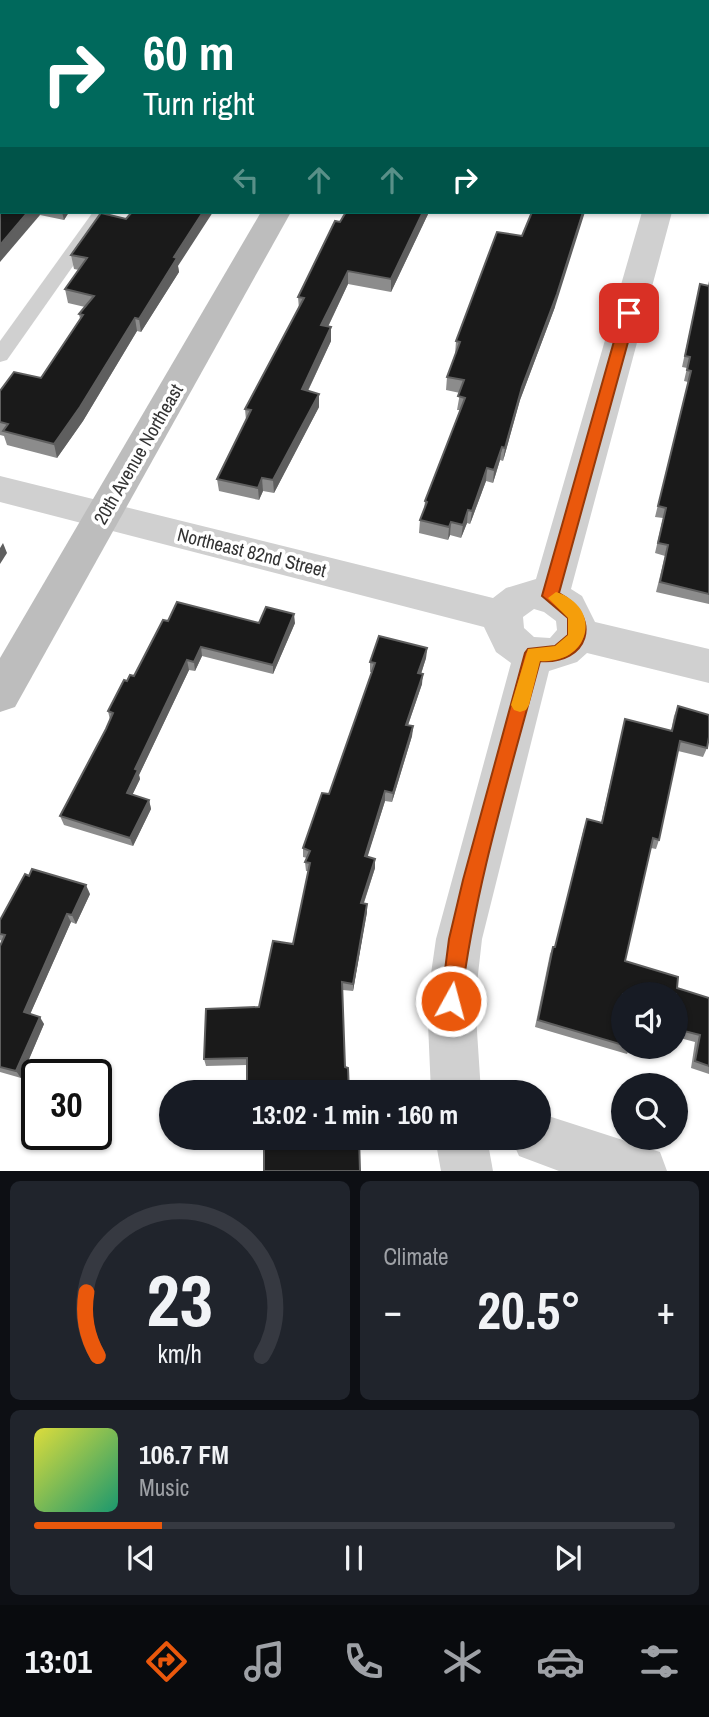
<!DOCTYPE html>
<meta charset="utf-8">
<style>
body{margin:0;font-family:"Archivo Narrow",sans-serif;background:#20242c;color:#f1f3f6;height:100vh;display:flex;flex-direction:column;font-size:26px;white-space:nowrap}
*{box-sizing:border-box;margin:0}
p{font-size:23px;color:#9ea1a6}
.icon{flex:none;width:38px;height:38px;fill:none;stroke:currentColor;stroke-width:2;stroke-linecap:round;stroke-linejoin:round}
.map{position:relative;height:1171px;overflow:hidden}
.panel{display:flex;flex-direction:column;gap:10px;padding:10px;background:#0d0f14;flex:1}
.panel>*{flex:none}
.top-card{position:absolute;left:0px;top:0px;width:710px;height:214px;box-shadow:0 2px 5px #0004;background:#00695c;color:#fff;overflow:hidden}
.controls{position:absolute;left:611px;top:982px;display:grid;gap:14px}
.controls a{display:grid;place-items:center;width:77px;height:77px;border-radius:50%;background:#171b24;box-shadow:0 2px 5px #0004;font-size:35px}
.speed{position:absolute;left:21px;top:1059px;display:flex;gap:14px;font-size:35px;font-weight:700;text-align:center}
.speed>*{display:grid;place-content:center;width:91px;height:91px;border-radius:50%;background:#171b24;box-shadow:0 2px 5px #0004;line-height:1}
.speed .limit{border:4px solid #111;border-radius:10px;background:#fff;color:#111}
.pin{position:absolute;display:grid;place-items:center;width:60px;height:60px;color:#fff;margin:-30px;border-radius:14px;box-shadow:0 4px 10px #0006}
.me{position:absolute;width:77px;margin:-38px;rotate:7deg;stroke-linejoin:round;filter:drop-shadow(0 0 5px #0008)}
.turn{display:flex;align-items:center;gap:24px;height:147px;padding:0 28px;font-size:32px}
.turn .icon{width:91px;height:91px;stroke-width:2.5}
.turn b{display:block;font-size:49px;line-height:60px}
.lanes{display:flex;align-items:center;height:66px;padding:0 28px;background:#0003;justify-content:center;gap:35px;direction:ltr}
.lanes .off{opacity:.35}
.big{font-size:52px;font-weight:800;line-height:1.1}
.panel .tile{flex:1;display:flex;flex-direction:column;justify-content:center;gap:10px;min-width:0;padding:0 24px;border-radius:10px;background:#20242c}
.panel .dial{align-items:center;gap:0}
.dial svg{height:182px;overflow:visible;fill:none;stroke:#363941;stroke-width:7;stroke-linecap:round;text-anchor:middle}
.dial text{fill:#f1f3f6;stroke:none}
.song{display:flex;align-items:center;gap:21px}
.cover{width:84px;height:84px;border-radius:10px;background:linear-gradient(135deg,hsl(60 70% 55%),hsl(160 70% 35%))}
.played{height:7px;border-radius:4px;background:linear-gradient(90deg,#ea580c 20%,#363941 20%)}
.keys{display:flex;justify-content:space-around;direction:ltr}
.heat{display:flex;justify-content:space-between;align-items:center;font-size:38px;direction:ltr}
.panel .tiles{flex:1;display:grid;gap:10px;grid-template-columns:1fr 1fr}
.tile:last-child{grid-column:span 2}
.trip{position:absolute;left:159px;top:1080px;width:392px;height:70px;border-radius:35px;background:#171b24;box-shadow:0 2px 5px #0004;font-weight:800;line-height:70px;text-align:center}
.dock{display:flex;height:112px;justify-content:space-around;align-items:center;background:#090b0e;color:#9ea1a6}
.dock .icon{width:49px;height:49px}
.dock .current{color:#ea580c}
.dock b{font-size:32px;color:#f1f3f6}
.map>svg:first-child{display:block}
</style>
<div class="map">
<svg width="709" height="1171" viewBox="0 0 709 1171">
<rect width="100%" height="100%" fill="#fff"/>
<g fill="none" stroke-linecap="round" stroke-linejoin="round">
<path fill="#d0d0d0" fill-rule="evenodd" d="M93 212H111L7 360 0 362V341Z"/>
<g fill="#d0d0d0" fill-rule="evenodd">
<path d="M90 0H115L89 2Z"/>
<path d="M335 0H369L370 2H336Z"/>
<path d="M0 110H2L0 128Z"/>
<path d="M642 212H672L571 589 582 596 595 622 709 649V683L587 653 577 662 549 671 482 939 475 1001 481 1092H431L427 1001 436 939 511 663 496 652 484 627 0 502V476L493 598 506 588 536 579ZM534 609 544 612 556 621 557 630 550 638 534 637 524 628 523 617Z"/>
<path d="M539 1113 660 1152 667 1171H559L519 1156 511 1138H539Z"/>
<path d="M435 1138H487L493 1171H441Z"/>
</g>
<g fill="#bdbdbd" fill-rule="evenodd">
<path d="M385 0H409L384 2Z"/>
<path d="M261 212H291L15 707 0 712V658Z"/>
</g>
</g>
<g fill="#8c8c8c">
<path d="M2 212H69L64 220 40 215Z"/>
<path d="M346 212H429L391 292 348 284 328 327H331V341L308 391 319 407 274 493 263 491 259 500 219 491 217 479 246 420 245 409 299 309 298 297Z"/>
<path d="M126 219 178 266 179 272 141 332 137 331 83 421 57 458 7 445 4 436 0 435V391L41 378 80 319 79 314 85 307 68 303 65 289 79 270 74 269 71 255Z"/>
<path d="M522 236 555 307 520 400 503 461 500 460 493 483 486 481 470 524 467 523 461 538 450 535 448 540 419 533 420 520 424 510 425 501 460 410H457L460 393 446 390 447 377 456 355H455L456 341Z"/>
<path d="M709 281V604L656 592 665 556 655 553 663 518 655 517 688 382 684 381 687 368 682 367 700 284 708 285Z"/>
<path d="M168 621 295 623 273 674 202 656 195 671 189 670 139 775 140 779 132 795 149 800 151 809 133 846 64 825 60 816 106 729 110 720 108 711 127 681 134 676Z"/>
<path d="M427 648 426 658 421 674 422 684 408 725 413 726 412 736 392 802 385 801 367 857 375 859V868L364 903 367 912 353 991 343 990 247 1065 206 1066 204 1059 259 1007 293 944 308 871H306L305 862 307 858 303 857V848L329 794 372 672H370V662Z"/>
<path d="M678 706 707 748 703 757 678 751 659 840 656 849 651 848 625 961 677 988 709 998V1074L691 1068 695 1042 676 1037V994H623V1046H636L634 1051 629 1050 627 1054 535 1027 550 954 553 947H555L584 828 601 823 625 719 671 731 674 716Z"/>
<path d="M90 894 76 924 71 922 30 1014 44 1024 21 1078 0 1072V946L2 941 0 940V920Z"/>
</g>
<g fill="#5f5f5f">
<path d="M50 0H69L68 2H48Z"/>
<path d="M2 41V63L0 65V43Z"/>
<path d="M28 212H39L40 215 0 262V245Z"/>
<path d="M62 212H69L64 220Z"/>
<path d="M203 212H213L178 266 179 272 141 332 139 319 174 257Z"/>
<path d="M423 212H429L391 292V279Z"/>
<path d="M583 212H585L555 307 520 400 503 461 505 448 522 387Z"/>
<path d="M348 271V284L322 339 321 325Z"/>
<path d="M135 318 137 331 83 421 57 458 54 444Z"/>
<path d="M331 327V341L302 403V389Z"/>
<path d="M319 394V407L274 493 273 480Z"/>
<path d="M502 447 500 460 493 483 494 470Z"/>
<path d="M487 468 486 481 470 524 472 511Z"/>
<path d="M262 478 263 491 259 500 258 488Z"/>
<path d="M468 510 467 523 461 538 463 525Z"/>
<path d="M451 522 450 535 448 540 449 527Z"/>
<path d="M3 543 7 553 0 564V548Z"/>
<path d="M294 614 295 623 273 674V665Z"/>
<path d="M201 647 202 656 195 671 194 662Z"/>
<path d="M427 648 426 658 418 683V673Z"/>
<path d="M187 660 189 670 139 775 140 779 129 802 127 793 135 769Z"/>
<path d="M423 674 422 684 405 734 406 725Z"/>
<path d="M413 726 412 736 392 802 393 793Z"/>
<path d="M385 791V801L365 865V856Z"/>
<path d="M149 800 151 809 133 846 130 838Z"/>
<path d="M375 859V868L361 911V903Z"/>
<path d="M86 885 90 894 76 924 72 915Z"/>
<path d="M367 904V912L353 991V984Z"/>
<path d="M67 914 71 922 28 1019 24 1012Z"/>
<path d="M40 1017 44 1024 21 1078 16 1071Z"/>
</g>
<g fill="#1a1a1a" stroke="#5f5f5f" stroke-width="2">
<path d="M0 0H50L48 2H2V41L0 43Z"/>
<path d="M140 0H299L309 2H139Z"/>
<path d="M448 0H709V26V2H447Z"/>
<path d="M2 187V212H28L0 245V189Z"/>
<path d="M132 212H203L174 257 177 258 139 319 135 318 80 407 54 444 3 431 8 424 0 422V391L14 372 41 378 83 315 79 314 94 296 65 289 87 258 71 255 101 213 126 219Z"/>
<path d="M346 212H423L391 279 348 271 321 325 331 327 302 389 319 394 273 480 262 478 258 488 217 479 251 410 245 409 304 298 298 297 335 221 340 222Z"/>
<path d="M532 212H583L557 294 522 387 505 448 502 447 494 470 487 468 472 511 468 510 463 525 451 522 449 527 420 520 427 502 425 501 465 398 458 396 464 380 447 377 460 342 456 341 497 232 522 236Z"/>
<path d="M700 284 709 286V285V594L660 582 668 545 658 543 666 508 658 506 691 371 687 370 690 357 685 356Z"/>
<path d="M177 602 259 623 266 607 294 614 273 665 201 647 194 662 187 660 135 769 138 770 127 793 149 800 130 838 60 816 106 729 113 713 108 711 124 680 127 681 130 675 134 676 163 620 168 621Z"/>
<path d="M379 636 427 648 418 673 423 674 406 725 413 726 393 793 385 791 365 856 375 859 361 903 367 904 353 984 342 982 345 1067 348 1068 349 1092H247V1058L204 1059 206 1009 259 1007 273 941 293 944 310 863 305 862 310 851 303 848 322 793 329 794 375 663 370 662Z"/>
<path d="M678 706 709 715V737L707 748 680 741 659 840 653 838 625 961 678 977 677 988 709 998V1066L695 1061 700 1035 676 1029V994H623V1045L538 1020 553 947H555L587 819 602 823 625 719 672 731Z"/>
<path d="M32 869 86 885 72 915 67 914 24 1012 40 1017 16 1071 0 1067V946L5 935 0 934V920L25 874 29 876Z"/>
<path d="M264 1138H359L360 1171H264Z"/>
</g>
<path fill="#ea580c" stroke="#983908" stroke-width="2" d="M629 309 636 313 559 593C604 618 588 665 540 661 510 774 475 885 461 1001L458 1008 451 1011 444 1008 441 1001 449 939 463 880 525 653 528 649 555 646 568 635V618L542 596 622 313Z"/>
<path fill="#f59e0b" d="M556 592C605 608 589 665 540 661L529 705 526 710 520 712 514 710 511 705 528 649 555 646 568 635V618L548 598Z"/>
<g text-anchor="middle" dominant-baseline="central" stroke-width="7" stroke-linejoin="round" paint-order="stroke">
<g font-size="19" fill="#333" stroke="#fff">
<text transform="translate(138 454) rotate(-60)">20th Avenue Northeast</text>
<text transform="translate(252 552) rotate(14)">Northeast 82nd Street</text>
</g>
</g>
</svg>
<div class="controls">
<a><svg class="icon" aria-label="sound" viewBox="0 0 24 24"><path d="M4 9h4l5-4v14l-5-4H4zM17 9q2 3 0 6"/></svg></a>
<a><svg class="icon" aria-label="search" viewBox="0 0 24 24"><circle cx="10" cy="10" r="6"/><path d="M15 15l6 6"/></svg></a>
</div>
<div class="speed"><div class="limit">30</div></div>
<div class="pin" style="left:629px;top:313px;background:#d93025"><svg class="icon" aria-label="arrive" viewBox="0 0 24 24"><path d="M6 21V4h12l-3 4 3 4H6"/></svg></div>
<svg class="me" style="left:451px;top:1001px" viewBox="-20 -20 40 40"><circle r="17" fill="#ea580c" stroke="#fff" stroke-width="3"/><path d="M0-11L8 9 0 5-8 9z" fill="#fff"/></svg>
<div class="trip">13:02 · 1 min · 160 m</div>
<div class="top-card">
<div class="turn"><svg class="icon" aria-label="right" viewBox="0 0 24 24"><path d="M7 20v-9h11M14 6l5 5-5 5"/></svg><div><b>60 m</b>Turn right</div></div>
<div class="lanes"><svg class="icon off" aria-label="left" viewBox="0 0 24 24"><path d="M17 20v-9H6M10 6l-5 5 5 5"/></svg><svg class="icon off" aria-label="ahead" viewBox="0 0 24 24"><path d="M12 20V5M6 11l6-6 6 6"/></svg><svg class="icon off" aria-label="ahead" viewBox="0 0 24 24"><path d="M12 20V5M6 11l6-6 6 6"/></svg><svg class="icon" aria-label="right" viewBox="0 0 24 24"><path d="M7 20v-9h11M14 6l5 5-5 5"/></svg></div>
</div>
</div>
<section class="panel">
<div class="tiles">
<div class="tile dial"><svg viewBox="0 0 100 80">
<path d="M14 69A42 42 0 1 1 86 69"/>
<path d="M14 69A42 42 0 0 1 9 41" stroke="#ea580c"/>
<text x="50" y="56" font-size="32" font-weight="700">23</text>
<text x="50" y="72" font-size="11">km/h</text>
</svg></div>
<div class="tile"><p>Climate</p>
<div class="heat"><a>−</a><b class="big">20.5°</b><a>+</a></div>
</div>
<div class="tile">
<div class="song"><i class="cover"></i><div><b>106.7 FM</b><p>Music</p></div></div>
<div class="played"></div>
<div class="keys"><svg class="icon" aria-label="previous" viewBox="0 0 24 24"><path d="M18 5L8 12l10 7zM5 5v14"/></svg><svg class="icon" aria-label="pause" viewBox="0 0 24 24"><path d="M8 5v14M16 5v14"/></svg><svg class="icon" aria-label="next" viewBox="0 0 24 24"><path d="M6 5l10 7-10 7zM19 5v14"/></svg></div>
</div>
</div>
</section>
<nav class="dock">
<b>13:01</b>
<svg class="icon current" aria-label="directions" viewBox="0 0 24 24"><path d="M12 3l9 9-9 9-9-9zM9 14v-3h6M13 9l2 2-2 2"/></svg>
<svg class="icon" aria-label="music" viewBox="0 0 24 24"><path d="M9 18V5l10-2v13"/><circle cx="6" cy="18" r="3"/><circle cx="16" cy="16" r="3"/></svg>
<svg class="icon" aria-label="phone" viewBox="0 0 24 24"><path d="M5 4h4l2 5-3 2q2 4 5 5l2-3 5 2v4C11 20 4 13 5 4z"/></svg>
<svg class="icon" aria-label="climate" viewBox="0 0 24 24"><path d="M12 3v18M4 7l16 10M4 17L20 7"/></svg>
<svg class="icon" aria-label="car" viewBox="0 0 24 24"><path d="M5 17H2v-5l4-1 3-4h7l3 4 3 1v5h-3M9 17h6M6 11h13"/><circle cx="7" cy="17" r="2"/><circle cx="17" cy="17" r="2"/></svg>
<svg class="icon" aria-label="filters" viewBox="0 0 24 24"><path d="M4 7h16M4 17h16"/><circle cx="9" cy="7" r="2"/><circle cx="15" cy="17" r="2"/></svg>
</nav>
